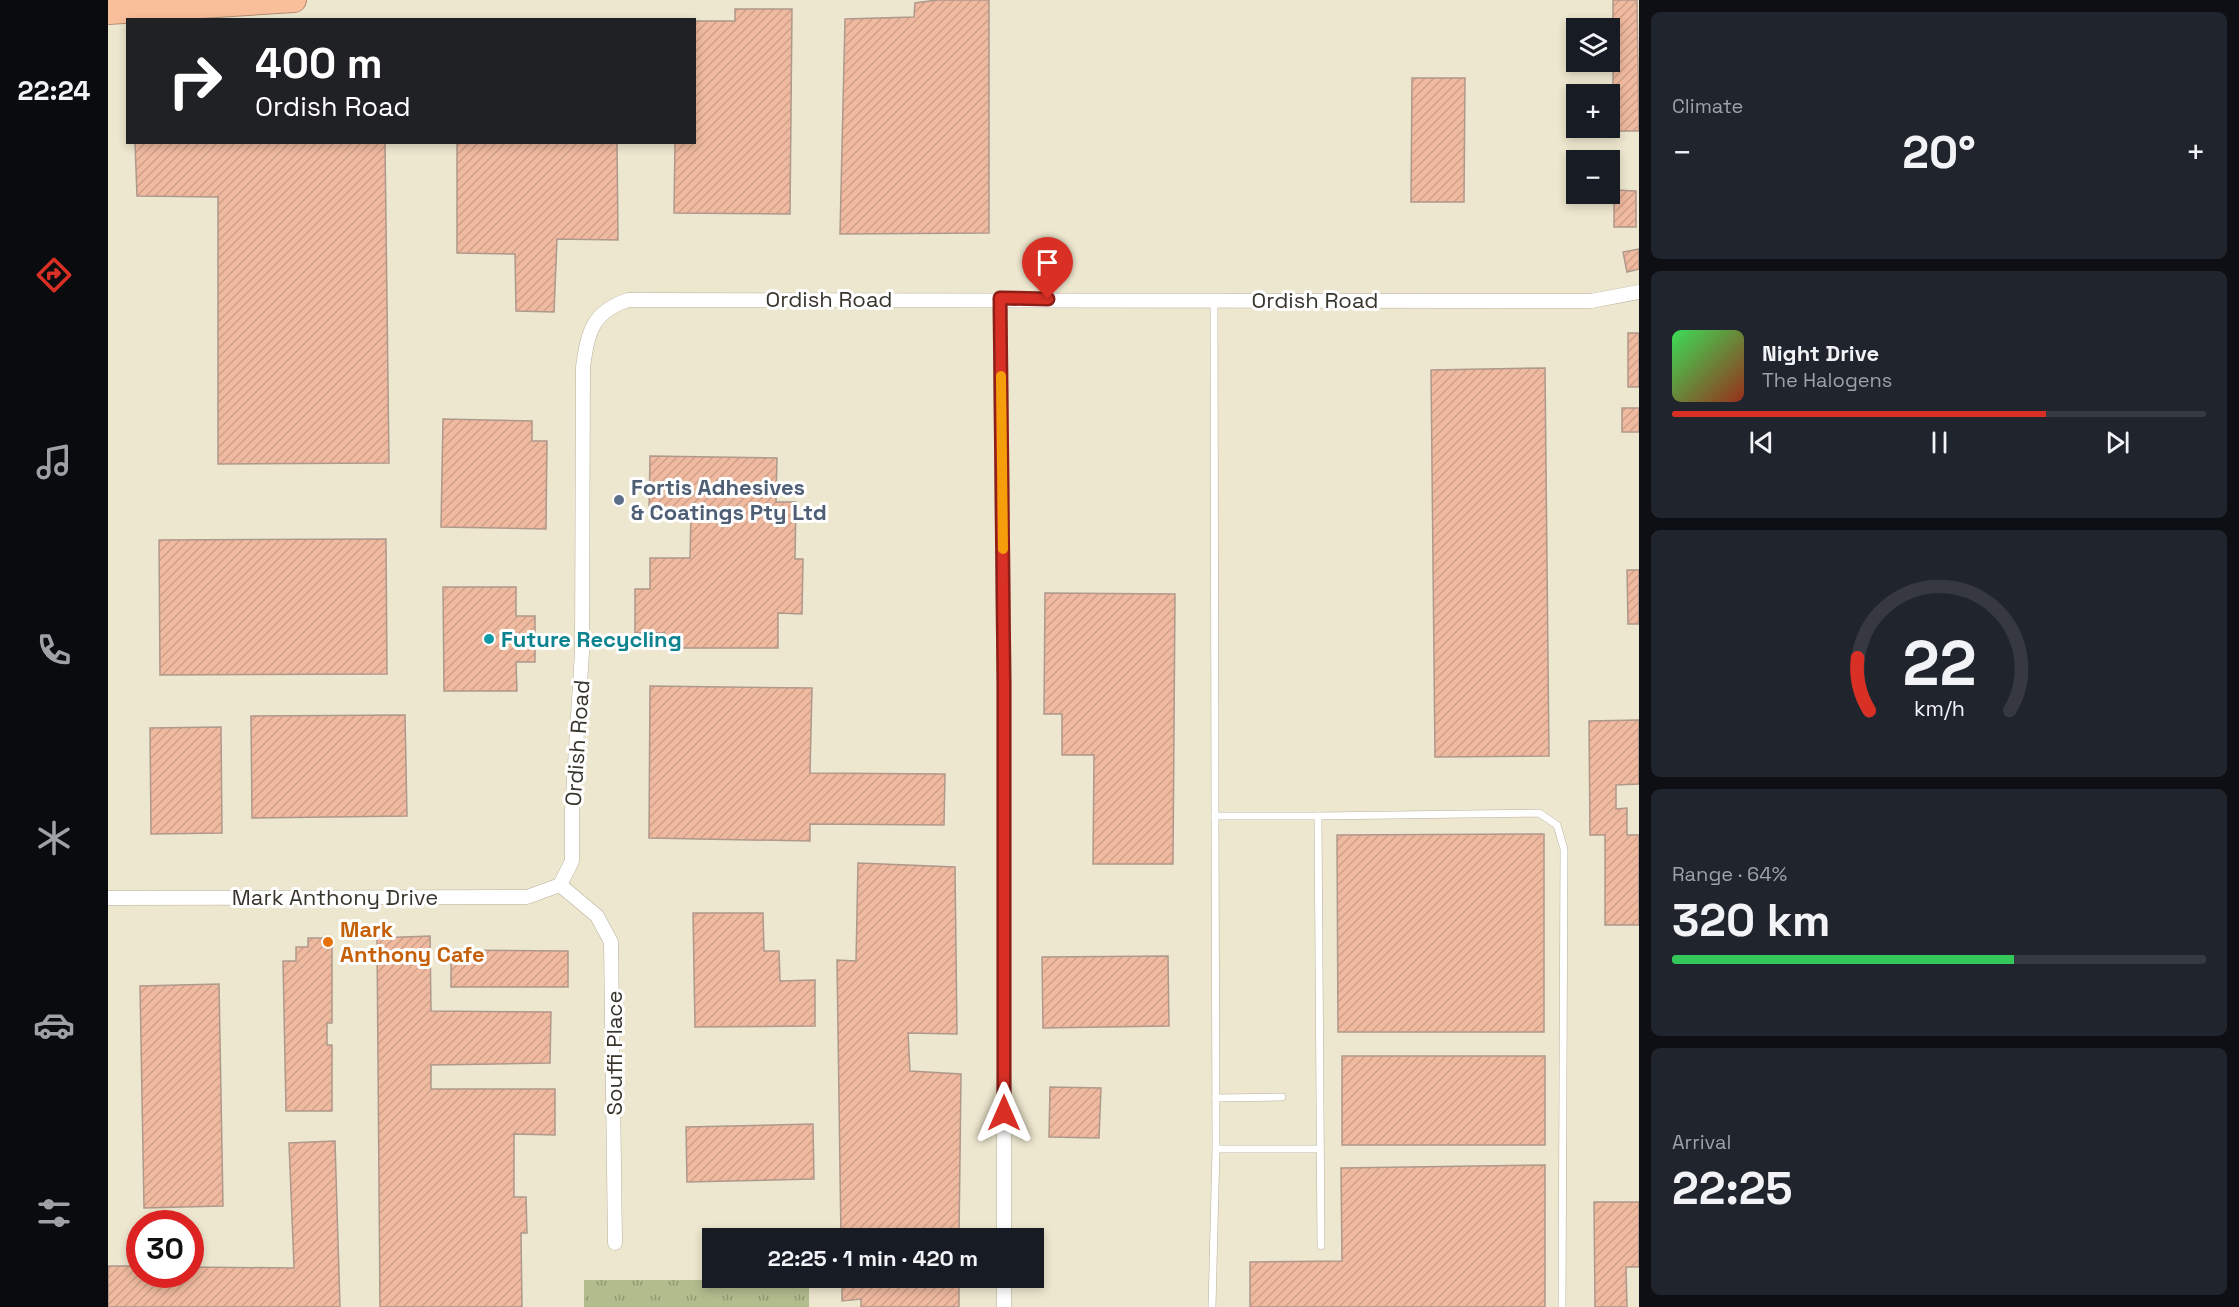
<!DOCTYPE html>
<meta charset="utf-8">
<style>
body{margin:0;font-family:"Space Grotesk",sans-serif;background:#20242c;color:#f1f3f6;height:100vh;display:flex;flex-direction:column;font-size:22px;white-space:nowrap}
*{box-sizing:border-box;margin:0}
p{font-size:20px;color:#9ea1a6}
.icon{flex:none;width:33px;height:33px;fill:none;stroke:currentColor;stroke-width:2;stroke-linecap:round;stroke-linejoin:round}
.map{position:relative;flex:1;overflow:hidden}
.details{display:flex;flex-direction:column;gap:12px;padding:12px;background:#0d0f14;width:600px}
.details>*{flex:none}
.banner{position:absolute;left:18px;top:18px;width:570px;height:126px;border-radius:0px;box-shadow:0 3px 9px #0003;background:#202124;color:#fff;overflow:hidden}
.controls{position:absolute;left:1458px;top:18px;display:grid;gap:12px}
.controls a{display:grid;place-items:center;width:54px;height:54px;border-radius:0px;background:#171b24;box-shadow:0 3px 9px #0003;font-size:30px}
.speed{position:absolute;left:18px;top:1210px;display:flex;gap:12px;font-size:30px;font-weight:700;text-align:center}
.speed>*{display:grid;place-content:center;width:78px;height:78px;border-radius:50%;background:#171b24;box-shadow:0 3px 9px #0003;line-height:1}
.speed .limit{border:9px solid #d22;background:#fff;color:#111}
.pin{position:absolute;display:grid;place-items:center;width:51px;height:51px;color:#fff;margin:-62px -26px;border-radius:50% 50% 50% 0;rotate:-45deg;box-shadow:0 0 6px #0007}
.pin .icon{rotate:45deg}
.me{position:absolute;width:66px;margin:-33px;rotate:0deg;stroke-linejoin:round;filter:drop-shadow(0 0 4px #0008)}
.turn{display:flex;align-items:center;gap:21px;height:126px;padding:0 30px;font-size:27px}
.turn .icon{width:78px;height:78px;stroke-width:2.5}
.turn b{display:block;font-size:42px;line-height:51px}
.big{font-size:45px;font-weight:600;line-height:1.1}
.details .widget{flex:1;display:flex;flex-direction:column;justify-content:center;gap:9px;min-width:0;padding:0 21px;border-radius:9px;background:#20242c}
.details .dial{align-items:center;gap:0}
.dial svg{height:156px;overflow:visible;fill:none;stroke:#363941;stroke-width:7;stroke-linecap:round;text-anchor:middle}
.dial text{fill:#f1f3f6;stroke:none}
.song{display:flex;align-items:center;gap:18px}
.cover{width:72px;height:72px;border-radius:9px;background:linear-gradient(135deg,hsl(130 70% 55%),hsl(10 70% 35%))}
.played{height:6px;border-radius:3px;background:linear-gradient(90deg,#d93025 70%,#363941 70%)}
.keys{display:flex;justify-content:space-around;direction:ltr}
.heat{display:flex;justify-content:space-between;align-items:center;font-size:33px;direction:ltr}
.charge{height:9px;border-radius:4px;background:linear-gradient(90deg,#34c759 64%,#363941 0)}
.trip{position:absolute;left:594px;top:1228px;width:342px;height:60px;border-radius:0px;background:#171b24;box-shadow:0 3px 9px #0003;font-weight:600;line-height:60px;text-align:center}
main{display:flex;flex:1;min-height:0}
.menu{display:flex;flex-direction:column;width:108px;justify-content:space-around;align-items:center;background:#090b0e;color:#9ea1a6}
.menu .icon{width:42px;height:42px}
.menu .on{color:#d93025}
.menu b{font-size:27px;color:#f1f3f6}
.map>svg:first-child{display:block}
</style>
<main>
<nav class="menu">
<b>22:24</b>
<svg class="icon on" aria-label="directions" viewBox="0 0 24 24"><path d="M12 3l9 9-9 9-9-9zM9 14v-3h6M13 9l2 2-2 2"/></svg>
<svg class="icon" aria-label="music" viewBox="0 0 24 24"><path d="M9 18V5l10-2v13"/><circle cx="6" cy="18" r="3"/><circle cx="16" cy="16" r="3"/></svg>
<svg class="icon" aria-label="phone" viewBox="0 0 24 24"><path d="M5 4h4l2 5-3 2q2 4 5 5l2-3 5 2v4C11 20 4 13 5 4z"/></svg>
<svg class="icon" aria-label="climate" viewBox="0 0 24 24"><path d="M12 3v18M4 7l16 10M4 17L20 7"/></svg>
<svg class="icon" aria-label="car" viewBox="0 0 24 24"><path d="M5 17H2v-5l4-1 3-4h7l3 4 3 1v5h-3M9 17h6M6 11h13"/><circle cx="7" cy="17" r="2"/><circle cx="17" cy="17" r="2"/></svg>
<svg class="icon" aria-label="filters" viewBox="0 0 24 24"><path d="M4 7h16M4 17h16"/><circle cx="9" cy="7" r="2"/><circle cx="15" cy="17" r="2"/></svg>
</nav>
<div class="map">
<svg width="1531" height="1307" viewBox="0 0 1531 1307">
<defs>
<pattern id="park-tufts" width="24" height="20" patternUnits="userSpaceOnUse" patternTransform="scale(1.5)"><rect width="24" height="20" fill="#b2bd8e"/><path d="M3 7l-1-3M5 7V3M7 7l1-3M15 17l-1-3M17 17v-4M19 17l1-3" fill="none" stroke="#929a74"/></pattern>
<pattern id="building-hatch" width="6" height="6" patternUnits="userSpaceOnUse" patternTransform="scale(1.5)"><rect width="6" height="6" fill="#efba9f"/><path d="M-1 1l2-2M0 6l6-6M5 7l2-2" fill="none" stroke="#cea089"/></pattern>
</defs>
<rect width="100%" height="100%" fill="#eee7cf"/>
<rect fill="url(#park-tufts)" x="476" y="1280" width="225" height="27"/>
<g fill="url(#building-hatch)" stroke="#af988c" stroke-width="1.5">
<path d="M829 0H881V233L732 234 737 19 806 17 807 3Z"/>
<path d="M1505 0H1529L1531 131H1505Z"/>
<path d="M627 9H684L682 214 566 213 567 142H586V21H627Z"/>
<path d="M1304 78H1357L1356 202H1303Z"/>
<path d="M27 142H277L281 463 110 464V197L29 196Z"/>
<path d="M349 142H509L510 240 449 239 446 312 408 311 407 254 349 253Z"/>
<path d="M1506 190 1528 191V227H1506Z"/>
<path d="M1531 249V269L1519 272 1515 252Z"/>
<rect x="1520" y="333" width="11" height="54"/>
<path d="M1437 368 1441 756 1327 757 1323 370Z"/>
<rect x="1514" y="408" width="17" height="24"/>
<path d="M335 419 424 421V441H439L438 529 333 527Z"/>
<path d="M542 456 669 458 668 502H688L687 559H695L694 614 670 613V648H556L557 633H527V589H542V558H582L583 512 541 511Z"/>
<path d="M278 539 279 674 52 675 51 540Z"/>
<path d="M1519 570H1531V624H1520Z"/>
<path d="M335 587H408V616H427V662H408L409 691H336Z"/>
<path d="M937 593 1067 594 1065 864H985L986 755H954V714H936Z"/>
<path d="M542 686 704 688 702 773 837 774 836 825 702 824V841L541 838Z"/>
<path d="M297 715 299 816 144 818 143 716Z"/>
<path d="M1531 720V784L1508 785V809L1519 808V835H1531V925H1497V835H1482L1481 721Z"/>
<path d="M113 727 114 833 43 834 42 728Z"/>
<path d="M1436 834V1032H1230L1229 835Z"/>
<path d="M750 863 847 867 849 1034 800 1033 802 1071 853 1074 851 1239H733L729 960 748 961Z"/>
<path d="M585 913H655L656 951H671L672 981 707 980V1026L587 1027Z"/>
<path d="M322 936 323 1011 443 1012 442 1063 323 1065V1089H447V1135L406 1134V1197H418L419 1233H413L414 1307H272L269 938Z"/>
<path d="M200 938H224V1023H219V1045H224V1111H178L175 961H188V947H200Z"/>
<path d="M343 950 460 951V987H343Z"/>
<path d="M1060 956 1061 1026 935 1028 934 957Z"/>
<path d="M111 984 115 1206 36 1208 32 986Z"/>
<rect x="1234" y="1056" width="203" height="89"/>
<path d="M942 1087 993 1088 991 1138 941 1137Z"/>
<path d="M705 1124 706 1179 579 1182 578 1127Z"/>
<path d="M227 1141 232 1307H0V1266H32V1275H82V1267L186 1268 181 1143Z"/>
<path d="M1437 1165V1307H1142V1262L1234 1261 1233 1168Z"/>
<path d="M1486 1202H1531V1267H1518L1519 1307H1487Z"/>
<path d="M734 1278H851V1307H753V1299L734 1301Z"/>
</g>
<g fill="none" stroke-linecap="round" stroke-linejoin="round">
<g stroke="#b7b09a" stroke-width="8">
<g id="service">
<path d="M1106 299 1107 816H1210L1213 1246"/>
<path d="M1107 816 1108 1149H1212"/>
<path d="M1210 816 1431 813 1449 825 1456 849 1454 1307"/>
<path d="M1108 1098 1174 1097"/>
<path d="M1104 1307 1108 1149"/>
</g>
</g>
<g stroke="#b7b09a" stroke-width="15">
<g id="minor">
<path d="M892 298 896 685V1239"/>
<path d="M452 885 464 861V812L474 652 475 367C480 332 484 312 520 300L1483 301 1531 292"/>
<path d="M452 885 489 916 503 942 507 1243"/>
<path d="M0 898 419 897 452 885"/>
<path d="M896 1307V1278"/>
</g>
</g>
<g stroke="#b58f74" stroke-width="26">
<path id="motorway" d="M0 12 186 0"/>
</g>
<use href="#service" stroke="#fff" stroke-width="7"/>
<use href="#minor" stroke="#fff" stroke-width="14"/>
<use href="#motorway" stroke="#f9bf9a" stroke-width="24"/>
</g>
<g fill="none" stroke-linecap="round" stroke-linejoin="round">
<g stroke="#8d1f18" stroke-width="15">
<path id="route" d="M896 1113V685L892 298 940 299"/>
</g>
<use href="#route" stroke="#d93025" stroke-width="10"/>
<path stroke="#f59e0b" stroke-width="10" d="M893 376 895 549"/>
</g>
<circle fill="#5c6f8a" stroke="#fff" stroke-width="2" cx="511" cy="500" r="6"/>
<circle fill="#0f9aa8" stroke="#fff" stroke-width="2" cx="381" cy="639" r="6"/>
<circle fill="#e8710a" stroke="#fff" stroke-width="2" cx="220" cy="942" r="6"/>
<g text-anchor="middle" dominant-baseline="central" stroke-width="6" stroke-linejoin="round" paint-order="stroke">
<g font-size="22" fill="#38352c" stroke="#fff">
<text x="721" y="299">Ordish Road</text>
<text x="1207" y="300">Ordish Road</text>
<text transform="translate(469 743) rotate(-86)">Ordish Road</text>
<text x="227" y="897">Mark Anthony Drive</text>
<text transform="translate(506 1053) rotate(-90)">Souffi Place</text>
</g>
<g font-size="22" font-weight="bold" fill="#4e5e75" stroke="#fff" text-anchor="start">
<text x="523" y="487">Fortis Adhesives<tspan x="523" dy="25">&amp; Coatings Pty Ltd</tspan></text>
</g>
<g font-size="22" font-weight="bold" fill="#0d838f" stroke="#fff" text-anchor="start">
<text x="393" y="639">Future Recycling</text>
</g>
<g font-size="22" font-weight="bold" fill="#c56008" stroke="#fff" text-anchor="start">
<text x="232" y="929">Mark<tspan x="232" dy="25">Anthony Cafe</tspan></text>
</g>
</g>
</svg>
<div class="controls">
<a><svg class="icon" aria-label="layers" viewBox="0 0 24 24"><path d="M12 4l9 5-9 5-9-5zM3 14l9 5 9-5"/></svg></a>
<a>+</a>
<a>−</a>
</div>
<div class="speed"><div class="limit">30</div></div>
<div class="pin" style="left:940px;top:299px;background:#d93025"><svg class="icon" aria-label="arrive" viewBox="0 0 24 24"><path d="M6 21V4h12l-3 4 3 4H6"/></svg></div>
<svg class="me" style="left:896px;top:1113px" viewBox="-20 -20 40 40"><path d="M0-17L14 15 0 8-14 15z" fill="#d93025" stroke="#fff" stroke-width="4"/></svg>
<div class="trip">22:25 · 1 min · 420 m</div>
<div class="banner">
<div class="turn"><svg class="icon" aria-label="right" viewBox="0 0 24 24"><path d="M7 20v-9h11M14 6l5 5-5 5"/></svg><div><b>400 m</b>Ordish Road</div></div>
</div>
</div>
<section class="details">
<div class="widget"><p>Climate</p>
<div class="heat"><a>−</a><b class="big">20°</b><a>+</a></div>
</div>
<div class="widget">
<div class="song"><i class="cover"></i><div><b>Night Drive</b><p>The Halogens</p></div></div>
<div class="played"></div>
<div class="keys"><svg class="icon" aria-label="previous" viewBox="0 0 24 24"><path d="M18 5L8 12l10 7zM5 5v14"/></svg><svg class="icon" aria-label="pause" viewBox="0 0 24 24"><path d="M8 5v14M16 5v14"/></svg><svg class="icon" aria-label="next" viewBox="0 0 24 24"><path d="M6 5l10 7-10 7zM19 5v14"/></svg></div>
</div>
<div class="widget dial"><svg viewBox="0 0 100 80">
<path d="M14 69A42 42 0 1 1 86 69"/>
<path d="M14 69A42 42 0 0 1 8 42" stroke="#d93025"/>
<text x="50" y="56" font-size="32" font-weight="700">22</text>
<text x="50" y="72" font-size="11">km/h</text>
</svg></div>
<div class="widget"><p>Range · 64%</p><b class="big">320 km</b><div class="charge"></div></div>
<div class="widget"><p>Arrival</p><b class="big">22:25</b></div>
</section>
</main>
